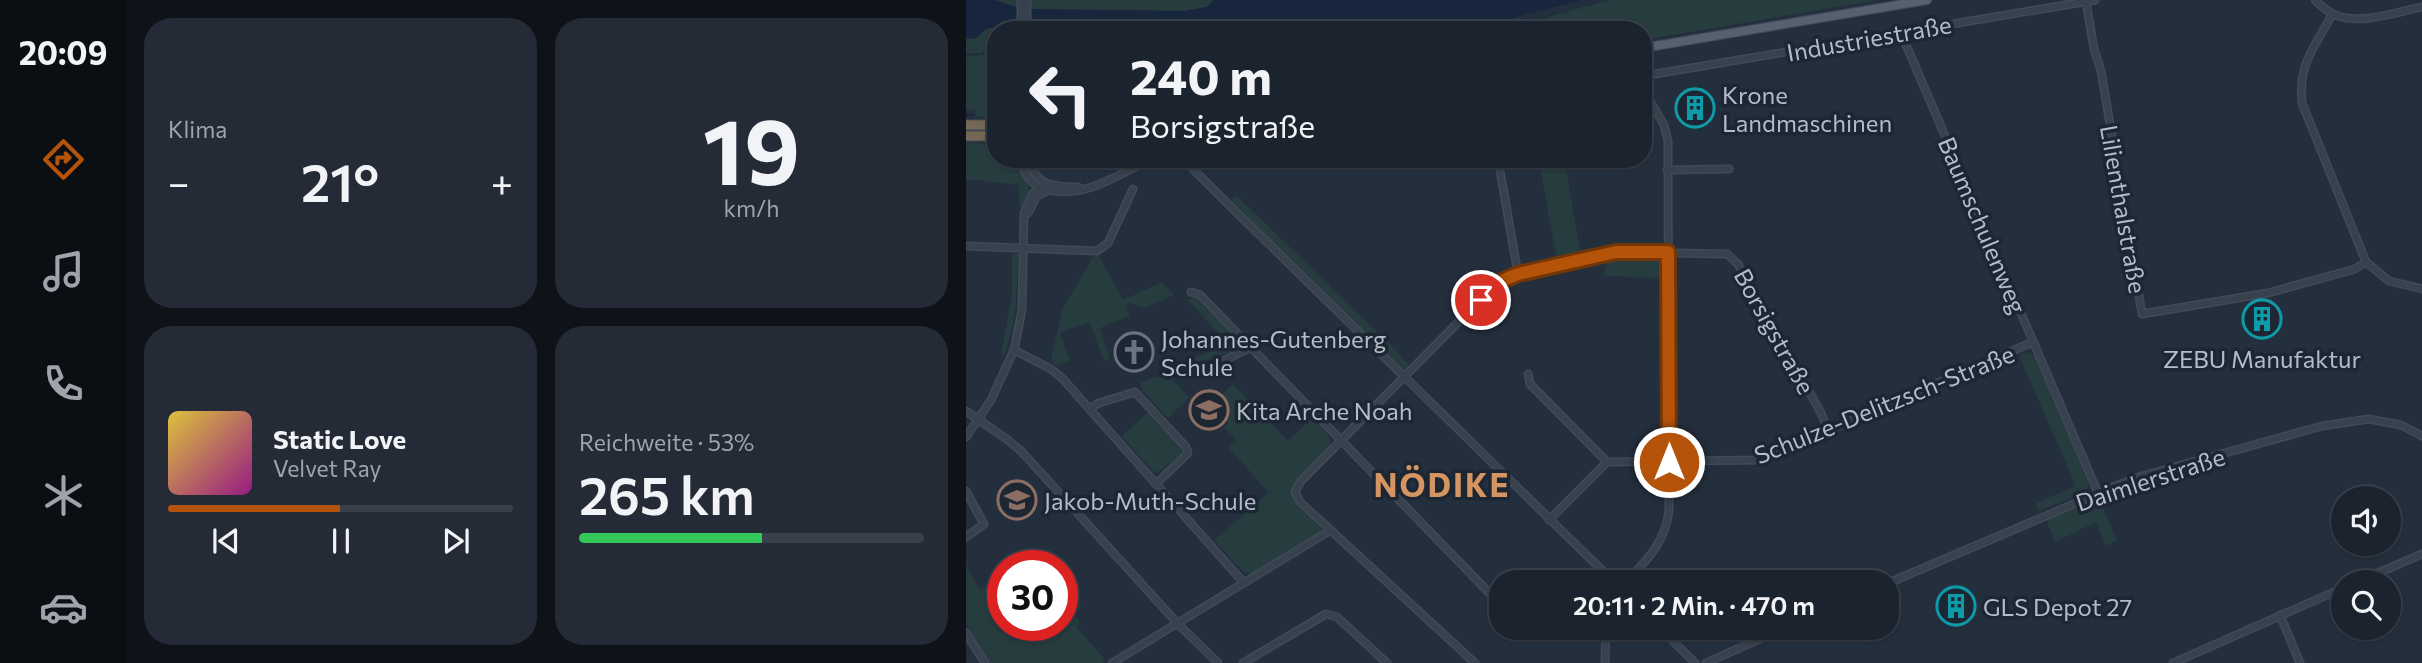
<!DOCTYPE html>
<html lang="de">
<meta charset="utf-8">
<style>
body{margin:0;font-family:Commissioner,sans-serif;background:#242b36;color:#f1f3f6;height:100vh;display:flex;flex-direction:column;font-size:26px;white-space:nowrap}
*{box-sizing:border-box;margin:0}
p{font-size:23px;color:#a0a4aa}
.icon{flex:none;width:38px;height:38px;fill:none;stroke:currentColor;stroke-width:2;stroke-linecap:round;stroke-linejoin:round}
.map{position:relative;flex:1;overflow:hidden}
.sheet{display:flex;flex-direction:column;gap:18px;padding:18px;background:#0f1319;width:840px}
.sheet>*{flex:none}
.banner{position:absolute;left:21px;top:21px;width:665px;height:147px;border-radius:28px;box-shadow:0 2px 5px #0004,0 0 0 2px #39404a;background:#1b232e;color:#f1f3f6;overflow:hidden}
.fabs{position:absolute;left:1365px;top:486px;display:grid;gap:14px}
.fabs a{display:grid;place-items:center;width:70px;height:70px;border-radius:50%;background:#1b232e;box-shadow:0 2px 5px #0004,0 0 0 2px #39404a;font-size:35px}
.speed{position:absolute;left:21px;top:550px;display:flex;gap:14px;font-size:35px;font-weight:700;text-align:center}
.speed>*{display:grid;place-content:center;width:91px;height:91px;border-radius:50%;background:#1b232e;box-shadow:0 2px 5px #0004,0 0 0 2px #39404a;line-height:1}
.speed .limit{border:10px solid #d22;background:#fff;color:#111}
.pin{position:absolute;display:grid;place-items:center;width:60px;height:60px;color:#fff;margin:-30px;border:4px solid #fff;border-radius:50%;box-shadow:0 2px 7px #0007}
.me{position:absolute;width:77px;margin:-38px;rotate:0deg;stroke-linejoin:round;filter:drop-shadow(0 0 5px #0008)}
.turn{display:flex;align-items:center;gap:24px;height:147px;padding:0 28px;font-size:32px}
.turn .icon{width:91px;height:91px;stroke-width:2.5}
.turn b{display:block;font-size:49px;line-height:60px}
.big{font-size:52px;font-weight:600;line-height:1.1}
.sheet .tile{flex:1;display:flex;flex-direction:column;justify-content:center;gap:10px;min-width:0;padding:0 24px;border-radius:28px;background:#242b36}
.sheet .dial{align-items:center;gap:0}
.dial b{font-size:91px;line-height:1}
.song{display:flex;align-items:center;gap:21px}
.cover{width:84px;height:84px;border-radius:10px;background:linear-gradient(135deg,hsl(50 70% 55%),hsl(310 70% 35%))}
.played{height:7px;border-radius:4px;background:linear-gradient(90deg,#b45309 50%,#39404a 50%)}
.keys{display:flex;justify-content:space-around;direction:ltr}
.heat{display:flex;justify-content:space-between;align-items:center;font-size:38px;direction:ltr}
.charge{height:10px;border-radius:5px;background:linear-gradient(90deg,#34c759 53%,#39404a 0)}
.sheet .tiles{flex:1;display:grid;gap:18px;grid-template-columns:repeat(2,1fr)}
.trip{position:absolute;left:523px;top:570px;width:410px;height:70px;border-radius:28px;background:#1b232e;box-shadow:0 2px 5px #0004,0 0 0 2px #39404a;font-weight:600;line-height:70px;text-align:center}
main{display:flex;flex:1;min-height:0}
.tabs{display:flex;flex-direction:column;width:126px;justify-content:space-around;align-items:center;background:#0b0e12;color:#a0a4aa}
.tabs .icon{width:49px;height:49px}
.tabs .current{color:#b45309}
.tabs b{font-size:32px;color:#f1f3f6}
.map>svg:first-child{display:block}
</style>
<main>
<nav class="tabs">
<b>20:09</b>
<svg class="icon current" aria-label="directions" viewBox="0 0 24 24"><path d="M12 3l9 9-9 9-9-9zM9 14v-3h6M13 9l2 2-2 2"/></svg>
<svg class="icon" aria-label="music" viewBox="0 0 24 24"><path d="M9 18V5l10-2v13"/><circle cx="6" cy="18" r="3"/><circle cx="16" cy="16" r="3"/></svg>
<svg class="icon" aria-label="phone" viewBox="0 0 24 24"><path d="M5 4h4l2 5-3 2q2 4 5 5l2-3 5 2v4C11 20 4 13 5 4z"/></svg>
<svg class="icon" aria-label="climate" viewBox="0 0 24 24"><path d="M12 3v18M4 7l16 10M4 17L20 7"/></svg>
<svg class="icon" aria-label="car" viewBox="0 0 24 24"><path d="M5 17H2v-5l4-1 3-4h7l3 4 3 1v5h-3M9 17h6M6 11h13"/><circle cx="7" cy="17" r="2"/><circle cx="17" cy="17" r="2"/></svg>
</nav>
<section class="sheet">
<div class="tiles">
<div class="tile"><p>Klima</p>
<div class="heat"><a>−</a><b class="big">21°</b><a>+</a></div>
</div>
<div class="tile dial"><b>19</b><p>km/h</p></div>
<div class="tile">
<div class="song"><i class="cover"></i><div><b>Static Love</b><p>Velvet Ray</p></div></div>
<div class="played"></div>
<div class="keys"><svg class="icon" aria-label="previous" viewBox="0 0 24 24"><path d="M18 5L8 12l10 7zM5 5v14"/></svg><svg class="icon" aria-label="pause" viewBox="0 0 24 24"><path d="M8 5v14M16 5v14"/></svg><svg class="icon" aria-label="next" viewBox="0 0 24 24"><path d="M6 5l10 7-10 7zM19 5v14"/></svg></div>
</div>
<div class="tile"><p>Reichweite · 53%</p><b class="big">265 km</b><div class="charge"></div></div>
</div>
</section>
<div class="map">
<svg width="1456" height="663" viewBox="0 0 1456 663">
<rect width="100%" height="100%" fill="#242f3e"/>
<g fill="#263c3f">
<path d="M29 0H248L241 7 219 11 56 9Z"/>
<path d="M645 0H912L677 40V30H534Z"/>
<path d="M38 25V30H30V42L15 53H0V39L10 38 20 29Z"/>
<path d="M21 54V106L30 107V116L10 117 9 110 0 109V57Z"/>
<path d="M0 142 30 145V159H53L63 190 57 207H53V185L0 179Z"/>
<path d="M583 159H598L615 255 591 260 573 161Z"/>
<path d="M270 195 424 344 445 367 439 370 432 367 264 201Z"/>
<path d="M46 254H52C51 289 51 323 38 356L35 355 46 294Z"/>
<path d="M128 255 133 256 157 300 196 282 208 295 178 308 164 303 160 306 164 316 134 328 144 359 138 361 124 322 94 332 104 361 91 366 85 361 96 310Z"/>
<path d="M690 257 696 262 697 278 638 276 640 261 685 260Z"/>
<path d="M229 298 275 344V348L202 374 223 398 202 418 177 391 174 383 193 376 204 366 263 345 221 299Z"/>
<path d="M1061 352 1069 356 1123 484 1119 492 1073 511 1070 503 1110 486 1053 355Z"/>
<path d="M267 384 322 441 346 418C353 426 368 436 364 447 353 458 320 483 327 499 331 509 346 519 355 526V532L285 574 277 572 248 540 303 493 262 447 270 440 258 427 262 423 245 405Z"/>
<path d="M183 411 216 449 215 454 191 473 187 471 156 436Z"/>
<path d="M1132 497 1151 541 1140 546 1130 522 1089 542 1080 519Z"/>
<path d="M0 565 13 589 37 581V625H96V589L102 591 116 606 107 614 114 622 110 627 138 658 137 663H24L0 624Z"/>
</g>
<path fill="#17263c" d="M0 0H29L56 9 219 11 241 7 248 0H616L508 28 492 30H243L228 21 63 19 20 29 10 38 0 39Z"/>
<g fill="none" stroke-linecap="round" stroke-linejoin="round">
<path stroke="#17263c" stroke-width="2" d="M0 115H7"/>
<g stroke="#414a57" stroke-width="9">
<g id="minor">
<path d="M55 0V30"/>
<path d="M1349 0C1354 5 1361 11 1367 14 1392 26 1430 12 1456 7"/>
<path d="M1120 2 1128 49 1135 71 1176 314 1302 293 1389 269 1400 262"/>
<path d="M1366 14C1349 48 1332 62 1336 103L1400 262 1423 281 1456 289"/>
<path d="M61 30V0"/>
<path d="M935 33 1132 493"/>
<path d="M677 76 1129 0"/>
<path d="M55 159C59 179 68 188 88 191 127 196 153 172 187 159"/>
<path d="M64 159C67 186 90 187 112 187"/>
<path d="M221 159 226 168 260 202 648 582"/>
<path d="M532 159 552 274"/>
<path d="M701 170 763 169"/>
<path d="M62 213 71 196 81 191"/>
<path d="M0 246 131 251 142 243 167 189"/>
<path d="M225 292 234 295 536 606"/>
<path d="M48 350 85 369 96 378 278 583"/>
<path d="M249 365 285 347"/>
<path d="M562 374 564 384 641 462"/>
<path d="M124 408 133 403 169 392 220 447 222 453 191 483"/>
<path d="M0 411 42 440 56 452 212 624 252 663"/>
<path d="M0 437 25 400 48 350 56 310 58 213 67 193 82 184"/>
<path d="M0 491 18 524 0 537"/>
<path d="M583 520 641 462 793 460 1067 342"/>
<path d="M661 581C682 559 699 542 703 511L702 141 698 125 677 89"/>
<path d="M1389 583 1456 554"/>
<path d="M920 584 1169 478 1356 426 1403 419 1435 425 1456 436"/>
<path d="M1314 615 1334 663"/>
<path d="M563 628 579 631 640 633"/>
<path d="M694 628 729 663"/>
<path d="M0 633 19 663"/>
<path d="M146 663 365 530"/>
<path d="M277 663 360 614 371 617 421 663"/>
<path d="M509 663 334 502 329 492 335 481 531 283 552 274 650 252 761 254 772 264 854 411 863 431"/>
<path d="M639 663 640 628"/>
<path d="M740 663 818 628"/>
<path d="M1207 663 1377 588"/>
</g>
</g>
<g stroke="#414a57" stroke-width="10">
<path id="major" d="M677 48 961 0"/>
</g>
<g stroke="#434c59" stroke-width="11">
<g id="highway">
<path d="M0 125H30"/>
<path d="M0 136H30"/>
</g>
</g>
<use href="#minor" stroke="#38414e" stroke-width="6"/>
<use href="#major" stroke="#56606e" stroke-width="8"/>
<use href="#highway" stroke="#746855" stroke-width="9"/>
</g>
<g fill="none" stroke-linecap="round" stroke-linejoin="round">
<g stroke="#753606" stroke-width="18">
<path id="route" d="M515 300 531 283 552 274 650 252H702L703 462"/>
</g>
<use href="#route" stroke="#b45309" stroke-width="12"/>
</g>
<defs>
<g id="building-ring" transform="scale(2.0125)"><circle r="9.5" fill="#1d2633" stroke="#0f9aa8" stroke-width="1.5"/><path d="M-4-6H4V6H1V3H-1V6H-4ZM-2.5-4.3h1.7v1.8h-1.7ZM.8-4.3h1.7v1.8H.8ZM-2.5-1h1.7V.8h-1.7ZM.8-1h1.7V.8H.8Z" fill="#0f9aa8"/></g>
<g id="church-ring" transform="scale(2.0125)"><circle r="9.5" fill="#1d2633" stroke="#6b7280" stroke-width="1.5"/><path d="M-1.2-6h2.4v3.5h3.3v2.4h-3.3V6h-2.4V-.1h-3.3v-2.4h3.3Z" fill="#6b7280"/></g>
<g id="school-ring" transform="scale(2.0125)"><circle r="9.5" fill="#1d2633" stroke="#8d6e63" stroke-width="1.5"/><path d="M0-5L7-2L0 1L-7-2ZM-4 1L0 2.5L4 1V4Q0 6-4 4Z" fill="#8d6e63"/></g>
</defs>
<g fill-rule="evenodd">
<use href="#building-ring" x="729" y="108"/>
<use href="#building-ring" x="1296" y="319"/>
<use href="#church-ring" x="168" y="352"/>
<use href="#school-ring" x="243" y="410"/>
<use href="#school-ring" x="51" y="500"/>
<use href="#building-ring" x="990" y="606"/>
</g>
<g text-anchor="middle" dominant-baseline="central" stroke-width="7" stroke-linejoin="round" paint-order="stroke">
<g font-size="24" fill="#b4bcc9" stroke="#1d2633">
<text transform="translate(903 38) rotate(-10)">Industriestraße</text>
<text transform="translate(1158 209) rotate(80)">Lilienthalstraße</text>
<text transform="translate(1017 225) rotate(67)">Baumschulenweg</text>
<text transform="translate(809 331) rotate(61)">Borsigstraße</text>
<text transform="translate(918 404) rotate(-22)">Schulze-Delitzsch-Straße</text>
<text transform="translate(1184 479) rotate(-18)">Daimlerstraße</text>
</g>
<g font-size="24" fill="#b4bcc9" stroke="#1d2633" text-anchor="start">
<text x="756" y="94">Krone<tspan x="756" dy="28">Landmaschinen</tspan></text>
<text x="195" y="338">Johannes-Gutenberg<tspan x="195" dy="28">Schule</tspan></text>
<text x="1296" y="358" text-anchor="middle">ZEBU Manufaktur</text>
<text x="270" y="410">Kita Arche Noah</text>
<text x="78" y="500">Jakob-Muth-Schule</text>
<text x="1017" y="606">GLS Depot 27</text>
</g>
<g font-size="32" font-weight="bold" letter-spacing="2" fill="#d59563" stroke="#1d2633">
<text x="476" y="484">NÖDIKE</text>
</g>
</g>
</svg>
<div class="fabs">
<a><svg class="icon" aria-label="sound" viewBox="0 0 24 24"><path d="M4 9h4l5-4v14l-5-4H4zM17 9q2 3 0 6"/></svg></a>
<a><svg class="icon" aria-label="search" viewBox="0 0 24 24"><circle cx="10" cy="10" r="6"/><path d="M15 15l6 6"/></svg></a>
</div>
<div class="speed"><div class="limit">30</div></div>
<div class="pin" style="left:515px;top:300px;background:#d93025"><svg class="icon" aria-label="arrive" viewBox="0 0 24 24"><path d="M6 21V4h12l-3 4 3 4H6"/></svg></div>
<svg class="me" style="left:703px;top:462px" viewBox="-20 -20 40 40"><circle r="17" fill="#b45309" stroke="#fff" stroke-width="3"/><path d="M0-11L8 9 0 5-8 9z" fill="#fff"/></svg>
<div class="trip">20:11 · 2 Min. · 470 m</div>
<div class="banner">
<div class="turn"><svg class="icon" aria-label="left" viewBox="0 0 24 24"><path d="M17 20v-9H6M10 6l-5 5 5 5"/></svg><div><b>240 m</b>Borsigstraße</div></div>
</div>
</div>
</main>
